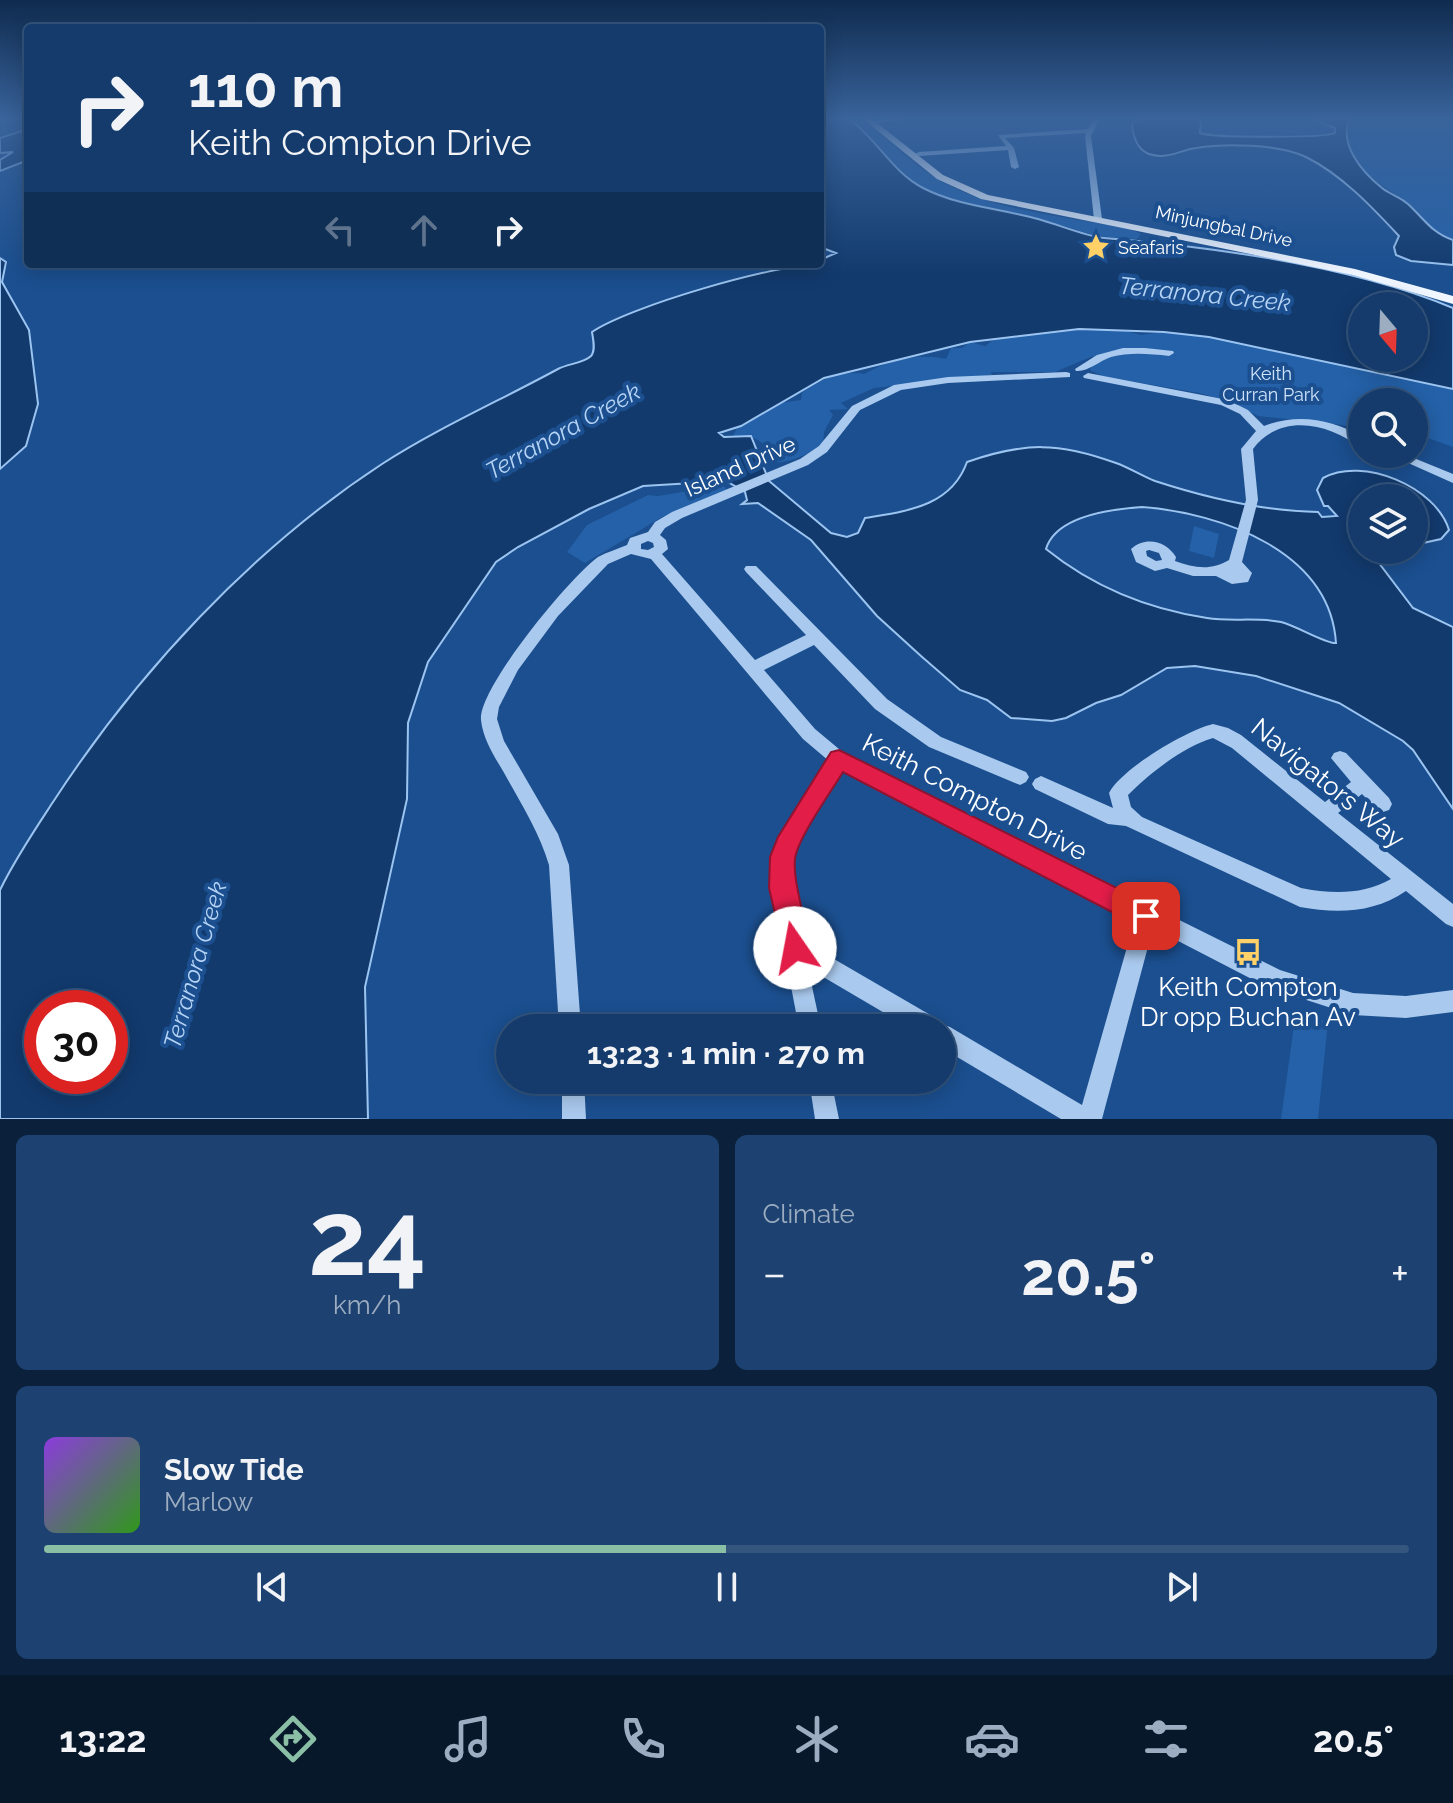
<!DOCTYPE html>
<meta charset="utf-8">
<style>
body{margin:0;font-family:Raleway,sans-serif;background:#1d4271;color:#f1f3f6;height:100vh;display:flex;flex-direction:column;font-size:30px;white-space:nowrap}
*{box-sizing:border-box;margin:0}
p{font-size:26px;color:#9dadc1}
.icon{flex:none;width:44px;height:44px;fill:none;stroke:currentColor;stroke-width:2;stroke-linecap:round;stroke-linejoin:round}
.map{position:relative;height:1119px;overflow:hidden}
.sheet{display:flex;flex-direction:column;gap:16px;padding:16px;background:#0b203b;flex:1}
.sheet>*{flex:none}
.banner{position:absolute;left:24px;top:24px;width:800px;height:244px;border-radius:8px;box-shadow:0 4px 20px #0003,0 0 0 2px #33557e;background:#143b6b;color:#f1f3f6;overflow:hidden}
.needle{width:52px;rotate:161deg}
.fabs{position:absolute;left:1348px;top:292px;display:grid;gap:16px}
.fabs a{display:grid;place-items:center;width:80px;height:80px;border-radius:50%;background:#143b6b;box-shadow:0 4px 20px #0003,0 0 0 2px #33557e;font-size:40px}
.speed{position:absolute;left:24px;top:990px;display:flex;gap:16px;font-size:40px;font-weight:700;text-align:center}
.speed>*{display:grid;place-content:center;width:104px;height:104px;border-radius:50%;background:#143b6b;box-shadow:0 4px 20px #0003,0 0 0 2px #33557e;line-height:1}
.speed .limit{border:12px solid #d22;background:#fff;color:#111}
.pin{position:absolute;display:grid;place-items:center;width:68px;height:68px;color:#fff;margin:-34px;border-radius:16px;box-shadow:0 4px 12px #0006}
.me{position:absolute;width:88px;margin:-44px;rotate:348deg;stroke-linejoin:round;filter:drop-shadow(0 0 6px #0008)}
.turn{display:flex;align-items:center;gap:28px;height:168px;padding:0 32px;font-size:36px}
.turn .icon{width:104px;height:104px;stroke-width:2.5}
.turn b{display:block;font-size:56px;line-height:68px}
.lanes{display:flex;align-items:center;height:76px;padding:0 32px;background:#0003;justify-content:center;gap:40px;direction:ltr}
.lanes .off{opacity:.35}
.big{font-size:60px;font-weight:700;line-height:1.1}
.sheet .tile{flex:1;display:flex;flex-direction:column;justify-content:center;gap:12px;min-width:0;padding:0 28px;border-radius:12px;background:#1d4271}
.sheet .dial{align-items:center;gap:0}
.dial b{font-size:104px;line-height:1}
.song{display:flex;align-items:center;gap:24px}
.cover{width:96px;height:96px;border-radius:12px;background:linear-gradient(135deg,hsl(270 70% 55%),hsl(110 70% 35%))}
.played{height:8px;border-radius:4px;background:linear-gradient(90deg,#8abfa5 50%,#33557e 50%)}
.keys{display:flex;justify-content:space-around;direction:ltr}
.heat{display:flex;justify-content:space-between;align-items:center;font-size:44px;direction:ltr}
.sheet .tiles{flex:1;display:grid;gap:16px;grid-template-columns:1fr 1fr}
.tile:last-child{grid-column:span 2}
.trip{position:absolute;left:496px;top:1014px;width:460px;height:80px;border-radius:40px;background:#143b6b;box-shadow:0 4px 20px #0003,0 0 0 2px #33557e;font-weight:700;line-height:80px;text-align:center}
.tab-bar{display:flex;height:128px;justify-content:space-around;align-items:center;background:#08182b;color:#9dadc1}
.tab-bar .icon{width:56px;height:56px}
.tab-bar .active{color:#8abfa5}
.tab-bar b{font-size:36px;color:#f1f3f6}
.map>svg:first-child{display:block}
</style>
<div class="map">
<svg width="1453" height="1119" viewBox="0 0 1453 1119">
<rect width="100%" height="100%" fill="#1b4f8f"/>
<g fill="#2461a8">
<path d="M849 119H862C887 139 912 164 939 180 995 213 1068 216 1130 229L1141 234 1137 239 1097 236 1032 217 951 199 921 187 880 152Z"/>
<path d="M1201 119H1313L1335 128V133L1329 137 1292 134 1208 136 1199 133Z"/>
<path d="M1349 119H1453V240C1427 231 1425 217 1405 201 1387 187 1365 178 1353 157 1347 147 1347 132 1346 120Z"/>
<path d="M1079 329 1126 331 1141 335 1164 332 1209 337 1453 389V447L1414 433V402H1362V431L1343 425 1258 416 1225 400 1199 393 1102 376 1090 370 1093 356 1055 372H991L992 375 874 388 841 403 848 409 829 410 833 415 824 432 823 445C808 455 782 467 763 461L764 445C754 435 746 436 733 436L737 428 780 403 801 400 802 393C821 380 840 370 864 374 889 360 919 353 946 359L951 348H962L970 342 985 346 996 338Z"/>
<path d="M723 485 727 490 664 516 585 563 567 552 587 525 648 495 658 496Z"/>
<path d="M1194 526 1219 534 1214 558 1189 551Z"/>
<path d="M1296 1011 1328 1022 1318 1119H1281Z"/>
</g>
<g fill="#123a6d" stroke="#9cc4f0" stroke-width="2" fill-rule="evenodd">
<path d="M820 119H849C876 138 892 172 923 188 958 206 997 208 1034 218 1055 223 1084 236 1104 238 1212 247 1353 266 1453 308V389L1209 337 1164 332 1079 329 970 342 824 378 741 426 719 433 724 437 751 436 769 481 831 533 847 537 858 533 865 518C906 511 951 507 967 462 1024 442 1059 442 1116 463 1130 468 1142 476 1155 481 1207 498 1263 511 1318 512L1322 517 1337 516 1328 506H1324L1317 490 1323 478C1363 456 1436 487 1449 530L1441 539 1414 545V498H1362V550H1369L1413 608 1453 627V809L1413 750 1403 741 1339 703 1256 676 1195 666 1167 668 1121 695 1096 703 1066 718 1052 721 1011 718 987 700 960 690 921 656 877 616 811 540 758 503 742 504 747 500 745 492 726 481 643 486 589 509 518 547 496 562 428 662 408 723 407 799 365 987 368 1119H0V890C15 859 34 831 53 802 137 673 252 549 382 464 438 428 499 401 558 369 567 364 584 363 591 356 596 350 593 339 592 332 628 307 775 264 820 264V260L836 253 820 247ZM1362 306H1414V358H1362ZM1142 507C1221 513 1330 551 1336 643 1326 644 1297 626 1281 622 1257 617 1231 622 1207 618 1148 609 1092 586 1046 549 1056 515 1113 509 1142 507ZM42 1008H110V1076H42Z"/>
<path d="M1138 119H1201L1200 133C1211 138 1326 138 1335 133V128L1313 119H1349C1339 145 1362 172 1382 188 1391 195 1401 197 1409 205 1425 220 1432 233 1453 240V265L1411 261 1396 255 1394 247 1399 236C1372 207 1342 175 1306 157 1280 144 1224 143 1196 148 1180 150 1167 160 1149 154 1136 149 1133 136 1132 124Z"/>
<path d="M28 129V160L0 171V160L13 152 0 153V138Z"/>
<path d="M0 258 6 262 2 282 29 330 38 404 26 446 0 469Z"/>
</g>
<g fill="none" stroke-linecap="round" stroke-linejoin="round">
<g fill="#a9c9ee" fill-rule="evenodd">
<path d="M908 119 877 123 874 121 883 119Z"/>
<path d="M1094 119H1100L1091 136 1102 219 1098 221 1094 219 1085 136 1086 133 1005 138 1014 148 1019 167 1015 169 1011 167 1008 150 919 156 915 154 919 152 1006 146 998 135 1088 129Z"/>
<path d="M1123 348H1145L1173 351 1174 353 1169 356C1150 354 1130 352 1111 357 1099 361 1088 372 1076 371L1075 369 1097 355Z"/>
<path d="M1066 372 1070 373V377L948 383 901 390 860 410 827 452 808 465 682 518 665 528 660 535 666 540 668 549 662 554 755 660 806 635 746 572 744 569 746 566H756L887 699 941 737 1026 772 1029 777 1026 782 1020 785 929 747 875 709 814 645 764 670 815 729 845 754 1280 970 1353 993 1406 996 1453 990V1012L1406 1018 1353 1015 1269 988 1153 928 1102 1119H1061L942 1048V1028H910L808 968 821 1028H799L772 888 771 868 778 845 829 761 803 739 651 559 631 554 608 564 558 616 518 670 499 707 497 719 504 741 558 834 569 865 581 1028H559L549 865C539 831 520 802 503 771 494 756 483 739 481 720 478 688 571 576 598 557 607 552 618 549 627 545L630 538 648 532 655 522 672 512 800 459 819 446 852 406 894 385 948 377ZM648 541 653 543 654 547 648 550 641 549V544ZM842 769 1135 919 1082 1105 950 1027 941 1024 939 1020 803 941C798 918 788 891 791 868 793 840 827 795 842 769Z"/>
<path d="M1088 373 1228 400 1248 410 1264 426C1297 413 1332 419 1362 437V446C1352 442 1343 436 1333 432 1304 420 1272 423 1253 449L1258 500 1242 562 1252 573 1248 582 1232 584 1216 576H1193L1167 568 1155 571 1136 562 1131 549C1146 536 1166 541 1176 557L1175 561C1194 568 1211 571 1229 560L1246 500 1241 449 1256 431 1240 414 1221 405 1084 378 1083 376ZM1149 550 1159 553 1162 560 1156 561 1147 556 1146 551Z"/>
<path d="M1388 454H1404L1453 474V483Z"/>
<path d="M1213 724 1228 728 1241 735 1325 802 1351 782 1331 758 1334 753 1340 751 1346 753 1389 798 1392 804 1389 810 1383 812 1377 810 1362 794 1338 813 1453 904V927L1446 924 1406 891C1374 913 1337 914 1300 907L1126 826 1108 824 1035 789 1032 784 1035 779 1041 776 1113 808 1109 793C1121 769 1187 730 1213 724ZM1213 738 1232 748 1391 879C1363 895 1332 894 1301 888L1142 817 1131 807 1128 795C1150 773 1183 747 1213 738Z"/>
<path d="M562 1080H584L586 1119H562Z"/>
<path d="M809 1080H831L839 1119H815Z"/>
</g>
<path fill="#f0f6ff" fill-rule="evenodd" d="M863 119H872L943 175 988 195 1355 269 1453 296V304L1353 275 981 199 937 179Z"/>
</g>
<linearGradient id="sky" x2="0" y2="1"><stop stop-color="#0f2b4f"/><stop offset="0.43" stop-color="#39639b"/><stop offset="1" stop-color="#39639b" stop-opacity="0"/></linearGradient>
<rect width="1453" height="275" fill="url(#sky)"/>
<path fill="#e11d48" stroke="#92132f" stroke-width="2" d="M839 750 1155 907 1159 916 1155 925 1146 929 1137 925 843 772C831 792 797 839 795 859 792 889 814 934 804 957L795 961 785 957 769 888 770 857 778 837 831 752Z"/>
<defs>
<g id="sight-bare" transform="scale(2.16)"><path d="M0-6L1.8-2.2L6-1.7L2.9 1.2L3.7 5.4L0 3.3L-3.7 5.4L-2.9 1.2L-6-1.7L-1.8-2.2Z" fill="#ffd166" stroke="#1b4f8f" stroke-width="2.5" paint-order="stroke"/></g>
<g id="bus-bare" transform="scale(2.16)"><path d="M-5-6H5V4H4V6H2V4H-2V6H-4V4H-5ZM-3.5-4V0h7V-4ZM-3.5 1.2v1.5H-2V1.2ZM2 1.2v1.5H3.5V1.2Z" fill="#ffd166" stroke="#1b4f8f" stroke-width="2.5" paint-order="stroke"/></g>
</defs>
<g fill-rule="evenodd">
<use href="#sight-bare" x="1096" y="247"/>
<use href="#bus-bare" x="1248" y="952"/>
</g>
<g text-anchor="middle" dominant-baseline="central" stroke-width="8" stroke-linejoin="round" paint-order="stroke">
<g font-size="18" fill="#fff" stroke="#1b4f8f">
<text transform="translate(1224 226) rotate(12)">Minjungbal Drive</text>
</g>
<g font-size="18" fill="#fff" stroke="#1b4f8f" text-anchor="start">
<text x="1118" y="247">Seafaris</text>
</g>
<g font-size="18" fill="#cfe3fa" stroke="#1b4f8f">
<text x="1271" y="373">Keith<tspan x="1271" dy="21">Curran Park</tspan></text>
</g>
<g font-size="22" fill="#fff" stroke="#1b4f8f">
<text transform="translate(740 466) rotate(-24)">Island Drive</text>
</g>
<g font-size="24" font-style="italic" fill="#b5d3f5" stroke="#1b4f8f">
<text transform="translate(1205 294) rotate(6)">Terranora Creek</text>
<text transform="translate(563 431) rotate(-29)">Terranora Creek</text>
<text transform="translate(195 965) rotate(-74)">Terranora Creek</text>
</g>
<g font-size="26" fill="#fff" stroke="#1b4f8f">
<text transform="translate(1328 783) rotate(39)">Navigators Way</text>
<text transform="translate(975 797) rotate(27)">Keith Compton Drive</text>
</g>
<g font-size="26" fill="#fff" stroke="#1b4f8f">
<text x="1248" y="987">Keith Compton<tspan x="1248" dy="30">Dr opp Buchan Av</tspan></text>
</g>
</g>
</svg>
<div class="fabs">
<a><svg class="needle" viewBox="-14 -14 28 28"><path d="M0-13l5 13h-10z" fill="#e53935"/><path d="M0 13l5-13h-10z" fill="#9dadc1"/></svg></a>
<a><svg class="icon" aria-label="search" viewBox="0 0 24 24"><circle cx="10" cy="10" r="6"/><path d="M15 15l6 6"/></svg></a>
<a><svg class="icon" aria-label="layers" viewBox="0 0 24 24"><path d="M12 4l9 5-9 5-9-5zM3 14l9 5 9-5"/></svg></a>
</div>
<div class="speed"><div class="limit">30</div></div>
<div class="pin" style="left:1146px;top:916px;background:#d93025"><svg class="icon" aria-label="arrive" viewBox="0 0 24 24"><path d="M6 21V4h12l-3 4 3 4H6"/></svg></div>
<svg class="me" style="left:795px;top:948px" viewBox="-20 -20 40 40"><circle r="19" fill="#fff"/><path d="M0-13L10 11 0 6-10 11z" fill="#e11d48"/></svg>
<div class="trip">13:23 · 1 min · 270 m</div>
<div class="banner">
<div class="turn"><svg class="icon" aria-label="right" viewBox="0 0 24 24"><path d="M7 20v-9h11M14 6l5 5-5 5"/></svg><div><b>110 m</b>Keith Compton Drive</div></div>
<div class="lanes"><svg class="icon off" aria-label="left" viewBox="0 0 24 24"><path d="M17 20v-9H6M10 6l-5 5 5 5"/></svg><svg class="icon off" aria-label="ahead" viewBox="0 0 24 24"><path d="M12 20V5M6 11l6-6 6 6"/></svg><svg class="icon" aria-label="right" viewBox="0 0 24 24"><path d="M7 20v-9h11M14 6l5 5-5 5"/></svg></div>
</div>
</div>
<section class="sheet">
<div class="tiles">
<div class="tile dial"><b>24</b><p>km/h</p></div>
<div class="tile"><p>Climate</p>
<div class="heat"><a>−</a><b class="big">20.5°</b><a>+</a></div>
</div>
<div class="tile">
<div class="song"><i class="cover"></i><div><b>Slow Tide</b><p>Marlow</p></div></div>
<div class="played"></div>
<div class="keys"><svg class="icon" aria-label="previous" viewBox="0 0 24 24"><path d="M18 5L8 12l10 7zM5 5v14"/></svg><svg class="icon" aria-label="pause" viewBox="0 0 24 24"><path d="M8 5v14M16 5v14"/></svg><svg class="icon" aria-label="next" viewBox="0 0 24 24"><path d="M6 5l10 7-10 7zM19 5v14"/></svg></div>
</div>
</div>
</section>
<nav class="tab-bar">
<b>13:22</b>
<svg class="icon active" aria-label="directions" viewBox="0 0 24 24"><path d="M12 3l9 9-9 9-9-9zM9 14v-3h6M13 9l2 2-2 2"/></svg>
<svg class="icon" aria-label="music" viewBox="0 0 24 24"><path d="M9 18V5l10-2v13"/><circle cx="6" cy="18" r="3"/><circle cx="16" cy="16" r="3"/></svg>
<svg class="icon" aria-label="phone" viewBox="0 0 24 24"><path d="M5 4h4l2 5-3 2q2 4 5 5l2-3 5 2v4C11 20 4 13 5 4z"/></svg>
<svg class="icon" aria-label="climate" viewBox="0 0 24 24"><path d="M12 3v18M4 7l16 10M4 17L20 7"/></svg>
<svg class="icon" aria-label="car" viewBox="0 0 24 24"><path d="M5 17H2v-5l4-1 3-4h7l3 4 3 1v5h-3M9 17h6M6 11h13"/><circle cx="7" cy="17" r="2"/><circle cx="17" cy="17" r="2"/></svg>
<svg class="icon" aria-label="filters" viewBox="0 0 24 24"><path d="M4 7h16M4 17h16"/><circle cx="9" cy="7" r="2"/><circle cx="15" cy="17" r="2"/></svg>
<b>20.5°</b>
</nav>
